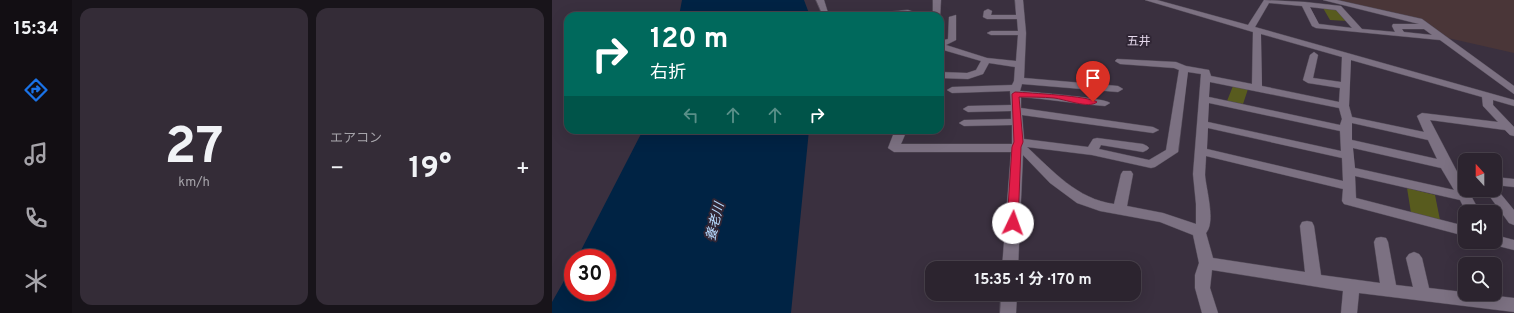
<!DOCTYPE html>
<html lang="ja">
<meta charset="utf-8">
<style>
body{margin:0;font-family:Overpass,"Noto Sans JP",sans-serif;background:#342c37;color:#f1f3f6;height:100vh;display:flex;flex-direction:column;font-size:15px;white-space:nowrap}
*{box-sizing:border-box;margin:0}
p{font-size:13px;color:#a6a4aa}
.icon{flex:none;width:22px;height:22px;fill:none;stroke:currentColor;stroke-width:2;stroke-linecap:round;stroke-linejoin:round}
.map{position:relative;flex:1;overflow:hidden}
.side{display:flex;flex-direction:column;gap:8px;padding:8px;background:#18141a;width:480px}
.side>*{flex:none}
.top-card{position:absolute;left:12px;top:12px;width:380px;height:122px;border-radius:12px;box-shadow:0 4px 16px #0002,0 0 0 1px #48414b;background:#00695c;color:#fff;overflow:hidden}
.needle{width:26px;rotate:339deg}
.tools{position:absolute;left:906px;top:153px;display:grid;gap:8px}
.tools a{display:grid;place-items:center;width:44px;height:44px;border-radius:8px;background:#2c242f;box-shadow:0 4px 16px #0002,0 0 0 1px #48414b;font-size:20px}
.speed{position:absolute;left:12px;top:249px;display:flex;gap:8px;font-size:20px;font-weight:700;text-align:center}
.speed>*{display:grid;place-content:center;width:52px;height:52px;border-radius:50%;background:#2c242f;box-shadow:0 4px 16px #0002,0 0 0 1px #48414b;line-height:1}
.speed .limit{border:6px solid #d22;background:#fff;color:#111}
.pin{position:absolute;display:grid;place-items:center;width:34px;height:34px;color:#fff;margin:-41px -17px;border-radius:50% 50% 50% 0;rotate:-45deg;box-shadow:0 0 4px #0007}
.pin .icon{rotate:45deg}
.me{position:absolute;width:44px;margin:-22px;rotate:3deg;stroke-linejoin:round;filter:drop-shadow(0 0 3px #0008)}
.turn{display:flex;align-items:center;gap:14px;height:84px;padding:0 20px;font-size:18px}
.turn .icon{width:52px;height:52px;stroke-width:2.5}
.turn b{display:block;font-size:28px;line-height:34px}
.lanes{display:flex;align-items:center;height:38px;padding:0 20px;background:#0003;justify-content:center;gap:20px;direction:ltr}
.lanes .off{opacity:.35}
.big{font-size:30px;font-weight:700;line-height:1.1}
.side .tile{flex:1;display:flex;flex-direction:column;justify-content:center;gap:6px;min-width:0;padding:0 14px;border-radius:12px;background:#342c37}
.side .dial{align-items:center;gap:0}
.dial b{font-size:52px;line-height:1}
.heat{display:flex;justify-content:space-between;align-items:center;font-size:22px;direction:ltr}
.side .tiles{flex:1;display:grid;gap:8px;grid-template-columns:repeat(2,1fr)}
.trip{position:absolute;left:373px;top:261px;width:216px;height:40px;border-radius:12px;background:#2c242f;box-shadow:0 4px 16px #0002,0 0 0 1px #48414b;font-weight:700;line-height:40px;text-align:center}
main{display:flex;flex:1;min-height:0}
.tabs{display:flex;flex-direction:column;width:72px;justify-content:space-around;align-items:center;background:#120e13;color:#a6a4aa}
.tabs .icon{width:28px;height:28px}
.tabs .active{color:#1a73e8}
.tabs b{font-size:18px;color:#f1f3f6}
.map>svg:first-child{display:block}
</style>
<main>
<nav class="tabs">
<b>15:34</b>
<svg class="icon active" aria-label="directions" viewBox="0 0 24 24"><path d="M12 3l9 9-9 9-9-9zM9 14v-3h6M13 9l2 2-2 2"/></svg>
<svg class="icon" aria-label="music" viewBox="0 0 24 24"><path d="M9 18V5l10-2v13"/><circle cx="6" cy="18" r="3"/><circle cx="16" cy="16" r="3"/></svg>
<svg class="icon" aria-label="phone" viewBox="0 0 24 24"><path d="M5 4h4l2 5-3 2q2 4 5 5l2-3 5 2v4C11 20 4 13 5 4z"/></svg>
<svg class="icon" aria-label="climate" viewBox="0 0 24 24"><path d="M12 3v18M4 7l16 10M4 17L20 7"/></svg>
</nav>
<section class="side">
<div class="tiles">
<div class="tile dial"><b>27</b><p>km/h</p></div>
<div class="tile"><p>エアコン</p>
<div class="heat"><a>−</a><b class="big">19°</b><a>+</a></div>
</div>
</div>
</section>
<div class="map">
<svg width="962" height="313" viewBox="0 0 962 313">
<rect width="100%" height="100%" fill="#3a303f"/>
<path fill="#4a3638" d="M780 0H962V53L896 38 873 21 840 12Z"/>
<g fill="#585b1e">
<path d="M771 8 785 10 796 21 778 20Z"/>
<path d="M681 86 696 89 691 104 675 101Z"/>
<path d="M855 188 883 195 888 220 859 213Z"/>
</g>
<g fill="#002344">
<path d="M130 0H252L258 16H127Z"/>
<path d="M91 130H257L239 313H0V302L21 265V292H55V258H25Z"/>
</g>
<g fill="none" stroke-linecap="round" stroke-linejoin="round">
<g stroke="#544c59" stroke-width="1">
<g id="minor">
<path d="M264 0H272L277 16H271Z"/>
<path d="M381 0H389L388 17 381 16Z"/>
<path d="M463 0H471L474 33 472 78 566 86 571 89 566 92 470 84 468 91C480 92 554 98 558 103L553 106C524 104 497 99 469 97V108L601 127 607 130 601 133 470 115 472 139 536 147 541 139 545 138 591 144 595 146 597 148 595 150 591 152 549 145 547 149 597 160 614 150 627 70 622 68 568 64 563 61 565 59 624 62 634 66 657 70 659 76 700 84 701 32 593 0H605L696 25 712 0 753 2 789 6 810 29 843 32 840 26 841 24H867L771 0H785L870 19 962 86V94L888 40 764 28 760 26 750 6 717 3 703 27 962 100V106L941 100V105L962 127V136L958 135 953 130 878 120 913 187V190L918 194 928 212H914L908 200 803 176 804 198 913 226V236L792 204 790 201 791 189 654 156C654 162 653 169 653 175 654 189 664 222 654 233L661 258 753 272 748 226 750 222 755 221 760 222 762 226 769 275 828 283 822 242 824 238 829 237 834 238 836 242 844 285 861 287 854 258 857 254 862 252 867 254 870 258 877 288 962 298V312L807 293 805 313H789L791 291 660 270 658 288 666 313H650L643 288V275L647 263 641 235 608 222 548 211 525 203 498 183 471 155 466 268H450L459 152H342L336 148 343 130H355L349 144H460V125L412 126 407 123 412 120 459 119V111L416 112 411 109 416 106 459 105 458 91 400 93 395 90 400 87 460 85 462 81 463 67 437 63 431 74 416 79 388 78V72L415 73 424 70 429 61 388 49V41L396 39 397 17 404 15V40L394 45 435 58 464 61 466 35H439L435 33 439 31H466L465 19H435L431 17 432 11 436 9 440 11 439 15H464ZM758 7 784 10 800 28 767 24ZM850 29H872L880 35 852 32ZM709 34 790 57 789 82 761 78 766 55 762 52 758 55 751 80 756 83 788 88 787 102 710 86ZM799 60 930 97 931 106 946 122 870 113 865 116 872 132 800 117 797 106ZM636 72 649 74 641 174 644 204V224L611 213 575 206 581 174 579 171H571L569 174 562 204C525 199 501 171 475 147L540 155 599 168 603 167 626 152ZM658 82 787 108 790 119 788 125 657 97ZM657 103 788 131 789 151 656 122ZM800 123 876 140 885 159 800 140ZM656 128 790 158 791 181 655 149ZM801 148 889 168 902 190 803 168Z"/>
<path d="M356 10 375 16 323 15 327 13Z"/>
<path d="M943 177 962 179V187L943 185Z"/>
<path d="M943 187 962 210V225L957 223 933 190H943Z"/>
<path d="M943 235 962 240V250L938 244 937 242H943Z"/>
<path d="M449 294H465L464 313H448Z"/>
</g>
</g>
<use href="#minor" fill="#7c7182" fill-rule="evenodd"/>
</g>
<path fill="#e11d48" stroke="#92132f" d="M463 92C477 93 537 96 545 102 537 109 512 99 502 98 491 97 479 97 467 97L471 142 469 147 466 223 461 226 455 223 460 147 462 142 460 94Z"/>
<g text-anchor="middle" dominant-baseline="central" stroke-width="4" stroke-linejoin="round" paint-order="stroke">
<g font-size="12" fill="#e5d9ec" stroke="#302635">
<text x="587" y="42">五井</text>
</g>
<g font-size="13" font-style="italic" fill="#b8dbff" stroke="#302635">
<text transform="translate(164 222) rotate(-76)">養老川</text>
</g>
</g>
</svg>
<div class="tools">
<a><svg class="needle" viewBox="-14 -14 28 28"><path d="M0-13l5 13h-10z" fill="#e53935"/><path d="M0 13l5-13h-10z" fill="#a6a4aa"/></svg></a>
<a><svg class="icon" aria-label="sound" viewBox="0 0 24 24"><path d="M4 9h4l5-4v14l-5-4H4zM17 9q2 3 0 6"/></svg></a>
<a><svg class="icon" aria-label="search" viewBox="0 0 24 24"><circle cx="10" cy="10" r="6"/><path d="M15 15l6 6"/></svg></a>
</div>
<div class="speed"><div class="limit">30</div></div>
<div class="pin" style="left:541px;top:102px;background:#d93025"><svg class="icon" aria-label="arrive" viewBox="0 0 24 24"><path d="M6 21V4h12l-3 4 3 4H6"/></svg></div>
<svg class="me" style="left:461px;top:223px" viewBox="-20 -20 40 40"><circle r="19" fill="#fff"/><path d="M0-13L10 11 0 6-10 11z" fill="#e11d48"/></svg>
<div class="trip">15:35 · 1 分 · 170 m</div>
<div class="top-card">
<div class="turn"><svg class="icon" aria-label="right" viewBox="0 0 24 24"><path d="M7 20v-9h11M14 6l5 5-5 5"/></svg><div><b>120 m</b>右折</div></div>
<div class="lanes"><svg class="icon off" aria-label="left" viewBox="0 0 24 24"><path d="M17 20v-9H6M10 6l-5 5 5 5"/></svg><svg class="icon off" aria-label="ahead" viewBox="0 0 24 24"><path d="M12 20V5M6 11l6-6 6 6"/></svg><svg class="icon off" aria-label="ahead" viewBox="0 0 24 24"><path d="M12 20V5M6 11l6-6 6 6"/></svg><svg class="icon" aria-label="right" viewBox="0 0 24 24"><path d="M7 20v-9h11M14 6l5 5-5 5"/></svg></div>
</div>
</div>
</main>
